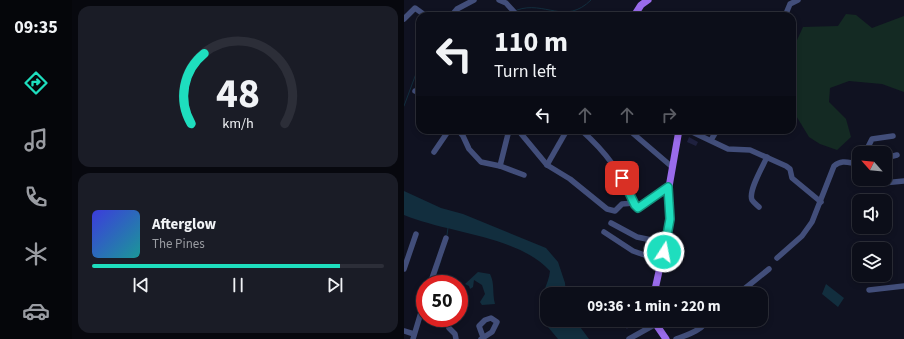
<!DOCTYPE html>
<meta charset="utf-8">
<style>
body{margin:0;font-family:"Source Sans 3",sans-serif;background:#1a1c26;color:#f1f3f6;height:100vh;display:flex;flex-direction:column;font-size:15px;white-space:nowrap}
*{box-sizing:border-box;margin:0}
p{font-size:13px;color:#9a9ca2}
.icon{flex:none;width:22px;height:22px;fill:none;stroke:currentColor;stroke-width:2;stroke-linecap:round;stroke-linejoin:round}
.map{position:relative;flex:1;overflow:hidden}
.side{display:flex;flex-direction:column;gap:6px;padding:6px;background:#07080e;width:332px}
.side>*{flex:none}
.banner{position:absolute;left:12px;top:12px;width:380px;height:122px;border-radius:12px;box-shadow:0 2px 6px #0003,0 0 0 1px #2c2e38;background:#0c0e19;color:#f1f3f6;overflow:hidden}
.needle{width:26px;rotate:297deg}
.fabs{position:absolute;left:448px;top:146px;display:grid;gap:8px}
.fabs a{display:grid;place-items:center;width:40px;height:40px;border-radius:8px;background:#0c0e19;box-shadow:0 2px 6px #0003,0 0 0 1px #2c2e38;font-size:20px}
.speed{position:absolute;left:12px;top:275px;display:flex;gap:8px;font-size:20px;font-weight:700;text-align:center}
.speed>*{display:grid;place-content:center;width:52px;height:52px;border-radius:50%;background:#0c0e19;box-shadow:0 2px 6px #0003,0 0 0 1px #2c2e38;line-height:1}
.speed .limit{border:6px solid #d22;background:#fff;color:#111}
.pin{position:absolute;display:grid;place-items:center;width:34px;height:34px;color:#fff;margin:-17px;border-radius:8px;box-shadow:0 2px 6px #0006}
.me{position:absolute;width:44px;margin:-22px;rotate:11deg;stroke-linejoin:round;filter:drop-shadow(0 0 3px #0008)}
.turn{display:flex;align-items:center;gap:14px;height:84px;padding:0 12px;font-size:18px}
.turn .icon{width:52px;height:52px;stroke-width:2.5}
.turn b{display:block;font-size:28px;line-height:34px}
.lanes{display:flex;align-items:center;height:38px;padding:0 12px;background:#0003;justify-content:center;gap:20px;direction:ltr}
.lanes .off{opacity:.35}
.side .tile{flex:1;display:flex;flex-direction:column;justify-content:center;gap:6px;min-width:0;padding:0 14px;border-radius:12px;background:#1a1c26}
.side .dial{align-items:center;gap:0}
.dial svg{height:104px;overflow:visible;fill:none;stroke:#2c2e38;stroke-width:7;stroke-linecap:round;text-anchor:middle}
.dial text{fill:#f1f3f6;stroke:none}
.song{display:flex;align-items:center;gap:12px}
.cover{width:48px;height:48px;border-radius:6px;background:linear-gradient(135deg,hsl(240 70% 55%),hsl(180 70% 35%))}
.played{height:4px;border-radius:2px;background:linear-gradient(90deg,#1edebe 85%,#2c2e38 85%)}
.keys{display:flex;justify-content:space-around;direction:ltr}
.trip{position:absolute;left:136px;top:287px;width:228px;height:40px;border-radius:12px;background:#0c0e19;box-shadow:0 2px 6px #0003,0 0 0 1px #2c2e38;font-weight:700;line-height:40px;text-align:center}
main{display:flex;flex:1;min-height:0}
.menu{display:flex;flex-direction:column;width:72px;justify-content:space-around;align-items:center;background:#05060a;color:#9a9ca2}
.menu .icon{width:28px;height:28px}
.menu .active{color:#1edebe}
.menu b{font-size:18px;color:#f1f3f6}
.map>svg:first-child{display:block}
</style>
<main>
<nav class="menu">
<b>09:35</b>
<svg class="icon active" aria-label="directions" viewBox="0 0 24 24"><path d="M12 3l9 9-9 9-9-9zM9 14v-3h6M13 9l2 2-2 2"/></svg>
<svg class="icon" aria-label="music" viewBox="0 0 24 24"><path d="M9 18V5l10-2v13"/><circle cx="6" cy="18" r="3"/><circle cx="16" cy="16" r="3"/></svg>
<svg class="icon" aria-label="phone" viewBox="0 0 24 24"><path d="M5 4h4l2 5-3 2q2 4 5 5l2-3 5 2v4C11 20 4 13 5 4z"/></svg>
<svg class="icon" aria-label="climate" viewBox="0 0 24 24"><path d="M12 3v18M4 7l16 10M4 17L20 7"/></svg>
<svg class="icon" aria-label="car" viewBox="0 0 24 24"><path d="M5 17H2v-5l4-1 3-4h7l3 4 3 1v5h-3M9 17h6M6 11h13"/><circle cx="7" cy="17" r="2"/><circle cx="17" cy="17" r="2"/></svg>
</nav>
<section class="side">
<div class="tile dial"><svg viewBox="0 0 100 80">
<path d="M14 69A42 42 0 1 1 86 69"/>
<path d="M14 69A42 42 0 0 1 24 15" stroke="#1edebe"/>
<text x="50" y="56" font-size="32" font-weight="700">48</text>
<text x="50" y="72" font-size="11">km/h</text>
</svg></div>
<div class="tile">
<div class="song"><i class="cover"></i><div><b>Afterglow</b><p>The Pines</p></div></div>
<div class="played"></div>
<div class="keys"><svg class="icon" aria-label="previous" viewBox="0 0 24 24"><path d="M18 5L8 12l10 7zM5 5v14"/></svg><svg class="icon" aria-label="pause" viewBox="0 0 24 24"><path d="M8 5v14M16 5v14"/></svg><svg class="icon" aria-label="next" viewBox="0 0 24 24"><path d="M6 5l10 7-10 7zM19 5v14"/></svg></div>
</div>
</section>
<div class="map">
<svg width="500" height="339" viewBox="0 0 500 339">
<rect width="100%" height="100%" fill="#101221"/>
<path fill="#142a23" d="M442 14 452 15 468 28 500 16V92L478 84 445 81 426 88 425 102 442 119 447 137 433 150 416 144 405 137 388 109V51L399 27 434 26Z"/>
<g fill="#122e3e">
<path d="M0 191 37 208 59 214 142 248 154 262 161 283 162 294H143V320H171L185 339H154C148 331 137 321 135 310 134 300 145 284 146 271 115 236 43 233 0 215Z"/>
<path d="M74 272 86 274C91 284 88 293 91 304L78 305 76 302 81 294 78 285 70 280 69 287 66 289 65 286 61 284Z"/>
<path d="M422 284 440 298 434 307 418 294Z"/>
</g>
<g fill="none" stroke-linecap="round" stroke-linejoin="round">
<g stroke="#122e3e" stroke-width="1">
<path d="M113 10C141 0 161 26 187 0"/>
<path d="M104 16 109 13"/>
<path d="M0 106 16 63"/>
<path d="M43 235 44 228"/>
<path d="M29 284 37 260"/>
</g>
</g>
<g fill="#1f213f">
<path d="M285 137 294 142 292 146 283 142Z"/>
<path d="M221 320H232L223 329 217 324Z"/>
</g>
<g fill="none" stroke-linecap="round" stroke-linejoin="round">
<g stroke="#424e7a" stroke-width="5.5">
<path d="M95 0 102 3 114 16"/>
<path d="M47 16 53 9 70 0"/>
<path d="M381 16 386 4 394 0"/>
<path d="M0 19 11 8 22 16"/>
<path d="M11 91 16 93"/>
<path d="M54 130 59 136 65 149 77 162 96 166 120 175"/>
<path d="M114 130 143 165 166 179 203 209 211 211 218 204 230 203"/>
<path d="M177 130C203 153 217 173 231 205L234 208 265 187"/>
<path d="M225 130 267 166"/>
<path d="M284 130 324 149 346 150 382 166 386 169 388 178 417 202"/>
<path d="M307 140 313 130"/>
<path d="M30 152 45 130"/>
<path d="M464 153V147L468 139 489 136"/>
<path d="M481 158 493 155"/>
<path d="M143 165 163 130"/>
<path d="M96 166 105 130"/>
<path d="M464 179 469 184 500 181"/>
<path d="M355 207C353 205 350 203 348 200 344 191 359 166 363 157"/>
<path d="M207 223 233 237 262 243"/>
<path d="M200 232 229 251 258 261"/>
<path d="M373 258 398 236 408 222 430 166C438 159 445 163 455 164"/>
<path d="M0 269 12 234"/>
<path d="M26 284 42 238"/>
<path d="M465 290 500 286"/>
<path d="M334 294 365 269"/>
<path d="M45 328 51 334 52 339"/>
<path d="M0 331 10 334"/>
<path d="M9 339 21 299"/>
<path d="M77 339 88 332 93 322 87 318 81 320 75 326 79 337"/>
<path d="M225 339 250 325"/>
<path d="M272 339C280 336 301 330 302 320"/>
</g>
<g stroke="#996beb" stroke-width="7">
<path d="M230 16 237 5 244 0"/>
<path d="M250 294 263 235 266 219 265 187 275 130"/>
<path d="M249 320 262 339"/>
</g>
</g>
<g fill="none" stroke-linecap="round" stroke-linejoin="round">
<g stroke="#14907c" stroke-width="10">
<path id="route" d="M218 178 231 205 234 208 264 187 266 219 260 252"/>
</g>
<use href="#route" stroke="#1edebe" stroke-width="7"/>
</g>
</svg>
<div class="fabs">
<a><svg class="needle" viewBox="-14 -14 28 28"><path d="M0-13l5 13h-10z" fill="#e53935"/><path d="M0 13l5-13h-10z" fill="#9a9ca2"/></svg></a>
<a><svg class="icon" aria-label="sound" viewBox="0 0 24 24"><path d="M4 9h4l5-4v14l-5-4H4zM17 9q2 3 0 6"/></svg></a>
<a><svg class="icon" aria-label="layers" viewBox="0 0 24 24"><path d="M12 4l9 5-9 5-9-5zM3 14l9 5 9-5"/></svg></a>
</div>
<div class="speed"><div class="limit">50</div></div>
<div class="pin" style="left:218px;top:178px;background:#d93025"><svg class="icon" aria-label="arrive" viewBox="0 0 24 24"><path d="M6 21V4h12l-3 4 3 4H6"/></svg></div>
<svg class="me" style="left:260px;top:252px" viewBox="-20 -20 40 40"><circle r="17" fill="#1edebe" stroke="#fff" stroke-width="3"/><path d="M0-11L8 9 0 5-8 9z" fill="#fff"/></svg>
<div class="trip">09:36 · 1 min · 220 m</div>
<div class="banner">
<div class="turn"><svg class="icon" aria-label="left" viewBox="0 0 24 24"><path d="M17 20v-9H6M10 6l-5 5 5 5"/></svg><div><b>110 m</b>Turn left</div></div>
<div class="lanes"><svg class="icon" aria-label="left" viewBox="0 0 24 24"><path d="M17 20v-9H6M10 6l-5 5 5 5"/></svg><svg class="icon off" aria-label="ahead" viewBox="0 0 24 24"><path d="M12 20V5M6 11l6-6 6 6"/></svg><svg class="icon off" aria-label="ahead" viewBox="0 0 24 24"><path d="M12 20V5M6 11l6-6 6 6"/></svg><svg class="icon off" aria-label="right" viewBox="0 0 24 24"><path d="M7 20v-9h11M14 6l5 5-5 5"/></svg></div>
</div>
</div>
</main>
